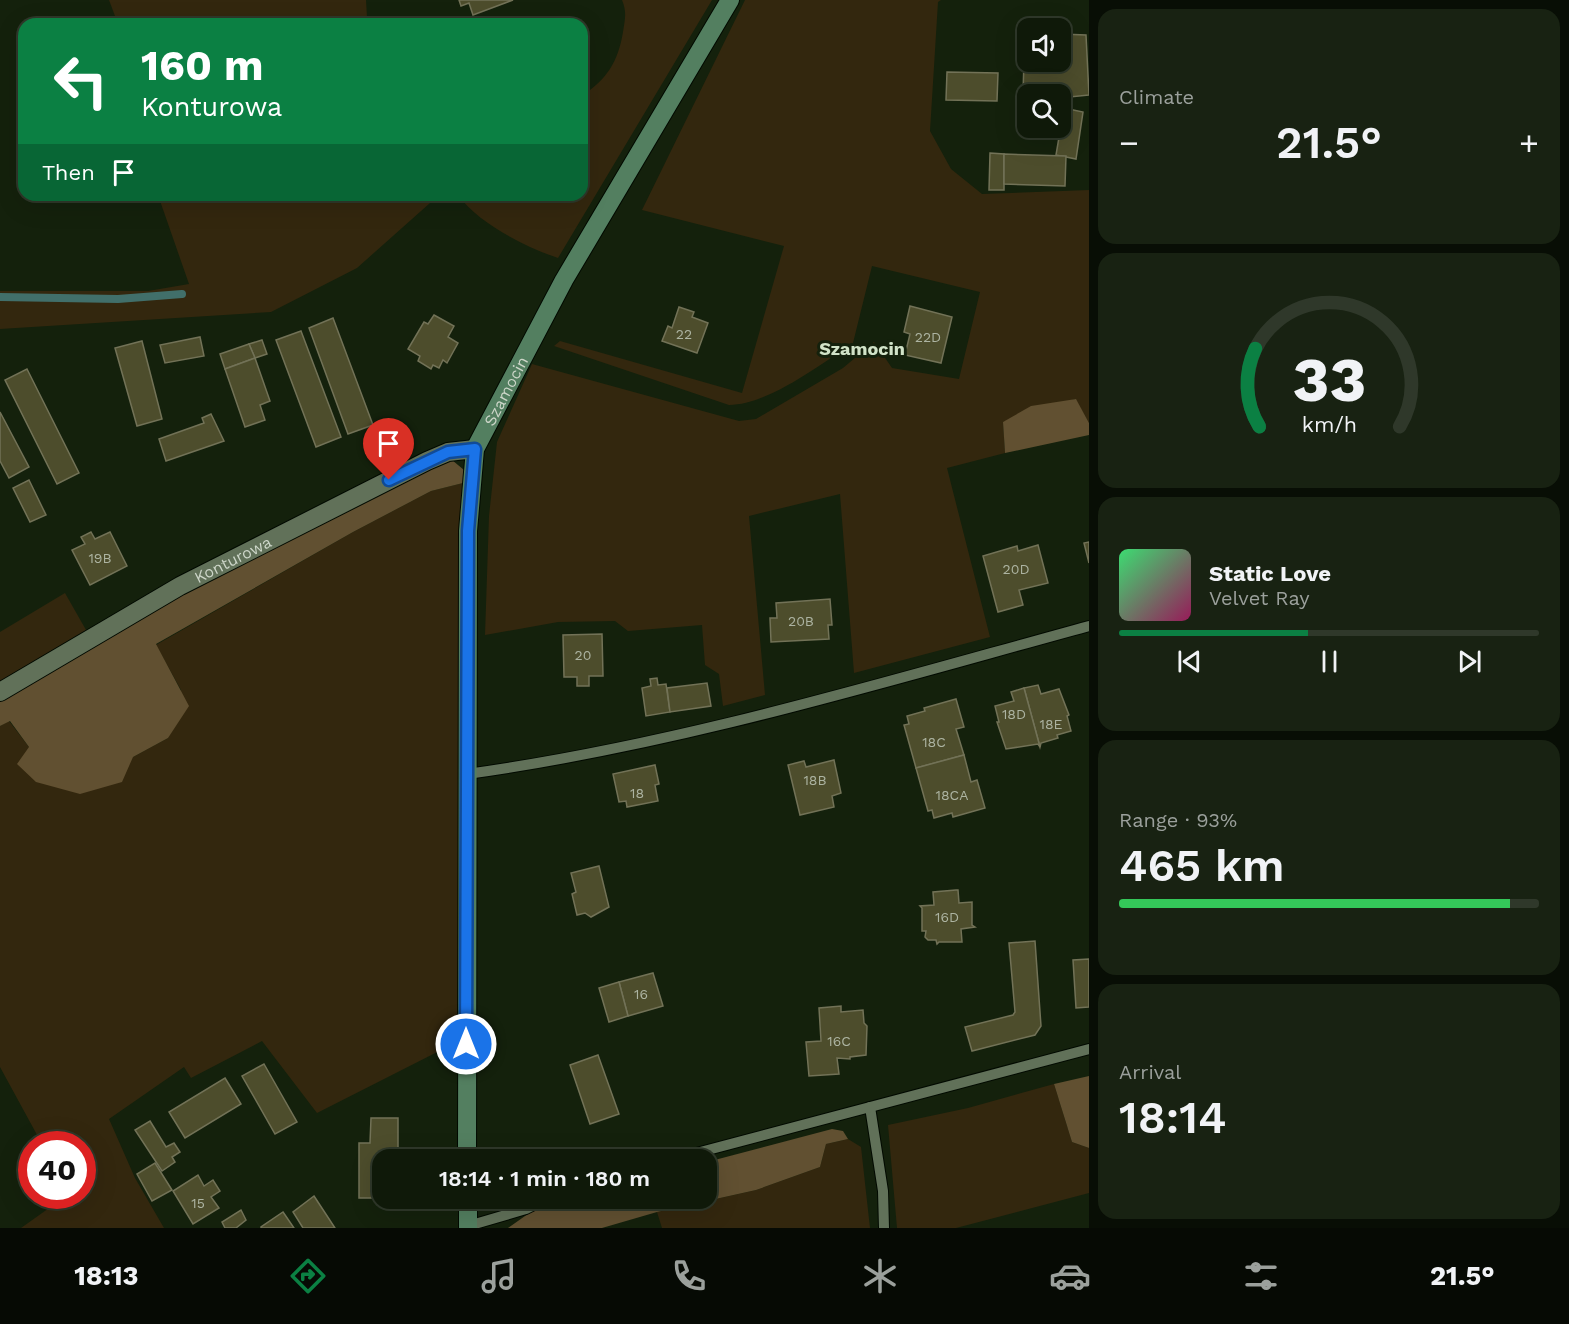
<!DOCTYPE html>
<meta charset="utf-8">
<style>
body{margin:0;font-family:"Work Sans",sans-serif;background:#182212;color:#f1f3f6;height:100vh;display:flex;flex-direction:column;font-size:22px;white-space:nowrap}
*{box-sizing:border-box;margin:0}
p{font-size:20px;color:#9ba09c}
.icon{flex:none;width:33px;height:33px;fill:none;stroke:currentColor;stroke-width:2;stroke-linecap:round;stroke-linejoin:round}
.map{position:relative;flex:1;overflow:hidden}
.side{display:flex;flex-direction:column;gap:9px;padding:9px;background:#080e05;width:480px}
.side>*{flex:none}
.top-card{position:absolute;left:18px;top:18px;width:570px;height:183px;border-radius:18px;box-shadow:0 6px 24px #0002,0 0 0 2px #2f382a;background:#0b8043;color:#fff;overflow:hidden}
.fabs{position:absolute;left:1017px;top:18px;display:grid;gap:12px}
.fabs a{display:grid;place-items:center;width:54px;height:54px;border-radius:12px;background:#0f1909;box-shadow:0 6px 24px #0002,0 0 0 2px #2f382a;font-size:30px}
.speed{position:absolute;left:18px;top:1131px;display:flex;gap:12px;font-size:30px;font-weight:700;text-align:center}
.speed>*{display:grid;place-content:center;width:78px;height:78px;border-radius:50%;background:#0f1909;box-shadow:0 6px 24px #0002,0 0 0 2px #2f382a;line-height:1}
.speed .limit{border:9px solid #d22;background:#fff;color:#111}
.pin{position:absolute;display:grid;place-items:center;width:51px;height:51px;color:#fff;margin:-62px -26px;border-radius:50% 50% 50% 0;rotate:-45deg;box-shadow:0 0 6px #0007}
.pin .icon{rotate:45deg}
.me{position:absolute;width:66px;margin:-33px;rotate:0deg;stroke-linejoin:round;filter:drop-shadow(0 0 4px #0008)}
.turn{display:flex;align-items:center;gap:21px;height:126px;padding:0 24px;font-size:27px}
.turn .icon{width:78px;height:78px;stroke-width:2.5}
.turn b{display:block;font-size:42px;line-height:51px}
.then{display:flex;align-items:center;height:57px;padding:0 24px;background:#0003;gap:12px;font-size:22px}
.big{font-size:45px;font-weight:600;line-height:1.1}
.side .card{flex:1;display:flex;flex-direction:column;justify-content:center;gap:9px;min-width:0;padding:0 21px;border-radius:18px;background:#182212}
.side .dial{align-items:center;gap:0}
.dial svg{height:156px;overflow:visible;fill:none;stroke:#2f382a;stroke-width:7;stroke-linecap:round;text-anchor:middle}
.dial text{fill:#f1f3f6;stroke:none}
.song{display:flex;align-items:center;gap:18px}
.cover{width:72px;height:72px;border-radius:9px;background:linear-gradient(135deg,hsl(140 70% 55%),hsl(330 70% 35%))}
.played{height:6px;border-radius:3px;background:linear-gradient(90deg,#0b8043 45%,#2f382a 45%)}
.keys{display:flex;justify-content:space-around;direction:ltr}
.heat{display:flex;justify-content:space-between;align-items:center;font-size:33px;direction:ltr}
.charge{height:9px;border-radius:4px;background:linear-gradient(90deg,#34c759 93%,#2f382a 0)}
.trip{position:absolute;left:372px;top:1149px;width:345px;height:60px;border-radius:18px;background:#0f1909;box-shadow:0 6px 24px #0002,0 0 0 2px #2f382a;font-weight:600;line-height:60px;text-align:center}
.dock{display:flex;height:96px;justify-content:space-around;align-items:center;background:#060a04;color:#9ba09c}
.dock .icon{width:42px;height:42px}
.dock .selected{color:#0b8043}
.dock b{font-size:27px;color:#f1f3f6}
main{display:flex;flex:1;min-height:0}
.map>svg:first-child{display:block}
</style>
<main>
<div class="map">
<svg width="1089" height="1228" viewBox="0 0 1089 1228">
<rect width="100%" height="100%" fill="#14210c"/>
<g fill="#33270e">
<path d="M109 0H366L367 17 371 24H118Z"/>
<path d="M622 0H712L558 258C525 247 478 223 458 195H582V96C607 79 618 62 623 32 625 19 627 12 622 0Z"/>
<path d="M745 0H941L938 2 930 131 951 169 982 194 1089 190V423L1075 399 1003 422 1005 453 947 468 990 637 854 673 840 494 749 516 765 695 723 706 719 674 705 665 702 625 628 631 615 621 558 622 485 635 489 516 497 442 532 364 739 421 756 419 843 368 874 342 892 368 959 379 980 292 872 266 853 343C821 364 768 405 729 405L554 346 560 341 742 393 784 246 642 210Z"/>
<path d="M158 195H439L357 268 271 312 0 329V291H148L189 284Z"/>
<path d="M463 483 457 1042 317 1113 262 1041 191 1078 184 1067 109 1119 135 1178 164 1228H21L66 1196H82V1144H42L0 1067V726L9 721 29 747 133 757 168 738 181 690 156 645 353 532 431 491Z"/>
<path d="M65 593 86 630 0 681V632Z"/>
<path d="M1054 1084 1072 1142 1089 1148V1193L956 1228H897L888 1125 968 1108Z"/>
<path d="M848 1139 861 1147 870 1228H662L657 1212 756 1190 820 1167 826 1144Z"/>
</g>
<g fill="#615031">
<path d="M1076 399 1089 423V435L1005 453 1003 422 1031 406Z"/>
<path d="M452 460 464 470 463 483 431 491 353 532 156 644 189 706 168 738 133 757 122 782 80 794 36 782 17 764 29 747 10 721 0 726V701L140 616 426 467Z"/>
<path d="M1089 1076V1148L1072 1142 1054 1084Z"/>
<path d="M832 1129 843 1131 848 1139 826 1144 820 1167 756 1190 657 1212 602 1228H508L535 1209 572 1199 706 1198 707 1162Z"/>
</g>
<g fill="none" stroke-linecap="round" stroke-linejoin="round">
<path stroke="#416f6a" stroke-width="8" d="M0 297 118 299 182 294"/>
</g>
<g fill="#4d4d2c" stroke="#727257" stroke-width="1.5">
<path d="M459 0H513L473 15 469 3 461 6Z"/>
<path d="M1060 34 1086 35 1089 95 1060 98V94L1023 93 1024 61 1060 62Z"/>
<path d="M947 72 998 73 997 101 946 100Z"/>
<path d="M1064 108 1083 112 1076 159 1056 155Z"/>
<path d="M990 153 1004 154V190H989Z"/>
<path d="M1004 154 1066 156 1065 186 1004 184Z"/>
<path d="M910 306 952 317 941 363 905 355 910 334 904 332Z"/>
<path d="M679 307 694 312 692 317 708 323 697 353 662 341 668 326 672 328Z"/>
<path d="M434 315 454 326 448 337 458 343 447 363 443 360 439 368 433 365 431 369 418 361 420 356 408 349 424 322 428 324Z"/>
<path d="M333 318 373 425 348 434 309 328Z"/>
<path d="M301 331 341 437 316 447 276 340Z"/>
<path d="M200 337 204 356 165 363 160 345Z"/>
<path d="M262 340 267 354 255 358 249 344Z"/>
<path d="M142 341 162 419 137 426 115 348Z"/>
<path d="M249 344 255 358 225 369 220 354Z"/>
<path d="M255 358 270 401 260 405 265 420 245 427 225 369Z"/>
<path d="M27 369 79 473 57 484 5 380Z"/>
<path d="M0 412 29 467 9 478 0 461Z"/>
<path d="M211 414 224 441 166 461 159 439 204 423 202 418Z"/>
<path d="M29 480 46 515 30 522 13 488Z"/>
<path d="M91 532 95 539 110 532 127 566 90 585 72 550 85 544 81 537Z"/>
<path d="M1089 542V563L1084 543Z"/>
<path d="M1038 545 1048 583 1019 590 1023 605 998 612 983 556 1017 546 1018 551Z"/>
<path d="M830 599 832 625H828L829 639 771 642 770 618H777L776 603Z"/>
<path d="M602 634 603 676H589V686H577V677H564L563 635Z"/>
<path d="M657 678 658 685 666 684 670 712 646 716 642 688 651 686 650 679Z"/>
<path d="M707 683 711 706 670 712 667 688Z"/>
<path d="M1038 685 1041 694 1059 689 1069 715 1067 716 1071 731 1057 735 1058 738 1041 743 1040 747 1024 688Z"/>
<path d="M1024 688 1040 747 1038 744 1006 749 997 722H999L995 706 1014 701 1011 692Z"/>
<path d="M956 699 964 727 956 729 964 755 916 768 904 725 909 724 907 716 925 711 924 708Z"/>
<path d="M964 755 971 782 977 780 985 808 953 817 952 813 934 818 932 810 928 811 916 768Z"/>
<path d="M834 760 841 793 832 796 834 807 800 815 788 765 804 761 806 767Z"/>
<path d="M655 765 659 784 655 785 658 801 627 807 626 801 619 802 613 774Z"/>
<path d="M599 866 609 907 591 917 585 913 577 915 572 894 576 892 571 873Z"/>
<path d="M956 890H958L959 903 972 902V925L975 927 961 929 962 942H939L937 944 936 940H928L925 937 926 931H922V908L920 906 934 905 933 892Z"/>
<path d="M1035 941 1041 1026 1035 1035 972 1051 965 1027 1013 1015 1015 1012 1009 943Z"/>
<path d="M1089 959V1007L1076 1008 1073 960Z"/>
<path d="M653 973 663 1006 628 1016 619 982Z"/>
<path d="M619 982 628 1016 609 1022 599 988Z"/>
<path d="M841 1006V1012L863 1010 864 1023 867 1026 866 1055 850 1057V1059L837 1058 839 1074 809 1076 806 1042 821 1041 819 1008Z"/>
<path d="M598 1055 619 1114 590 1124 570 1065Z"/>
<path d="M264 1064 297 1122 275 1134 242 1076Z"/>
<path d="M225 1078 241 1104 185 1138 169 1112Z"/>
<path d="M371 1118H398V1160H382V1198H359V1143H370Z"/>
<path d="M150 1121 166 1147 174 1143 180 1152 172 1157 175 1162 162 1171 135 1130Z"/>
<path d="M155 1163 172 1190 152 1201 137 1174Z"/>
<path d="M198 1175 204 1186 213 1180 220 1191 211 1197 219 1208 193 1224 173 1191Z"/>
<path d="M314 1196 335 1228H303L293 1212Z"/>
<path d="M241 1210 246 1220 236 1228H225L222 1222Z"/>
<path d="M283 1212 294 1228H261V1227Z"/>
</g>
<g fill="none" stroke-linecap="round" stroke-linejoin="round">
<g stroke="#020a00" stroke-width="12">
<g id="lane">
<path d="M467 774C678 745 884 682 1089 626"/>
<path d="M870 1107 883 1191 884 1228"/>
<path d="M670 1160 1089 1049"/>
<path d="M468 1226 526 1209 548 1198"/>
</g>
</g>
<g stroke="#020a00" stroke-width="20">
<g id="street">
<path id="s1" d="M0 692 180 586 427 461 448 452 475 449"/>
</g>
</g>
<g stroke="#020a00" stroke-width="20">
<g id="secondary">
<path id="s2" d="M467 1160 468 531 475 449 564 280 730 0"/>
<path d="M468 1198V1228"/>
</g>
</g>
<use href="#lane" stroke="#617159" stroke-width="10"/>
<use href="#street" stroke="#617159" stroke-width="18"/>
<use href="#secondary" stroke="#537f60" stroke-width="18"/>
</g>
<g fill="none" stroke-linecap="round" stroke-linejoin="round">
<g stroke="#114b97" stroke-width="15">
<path id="route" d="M389 480 448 452 475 449 468 531 466 1044"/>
</g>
<use href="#route" stroke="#1a73e8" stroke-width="10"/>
</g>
<g text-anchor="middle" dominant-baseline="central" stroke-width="6" stroke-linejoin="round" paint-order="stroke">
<g font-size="14" fill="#adb4a2">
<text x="684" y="334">22</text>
<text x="928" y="337">22D</text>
<text x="100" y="558">19B</text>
<text x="1016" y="569">20D</text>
<text x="801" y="621">20B</text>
<text x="583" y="655">20</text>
<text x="1014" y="714">18D</text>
<text x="1051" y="724">18E</text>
<text x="934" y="742">18C</text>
<text x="815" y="780">18B</text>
<text x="637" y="793">18</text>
<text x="952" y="795">18CA</text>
<text x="947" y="917">16D</text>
<text x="641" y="994">16</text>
<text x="839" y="1041">16C</text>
<text x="198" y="1203">15</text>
</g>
<g font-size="16" fill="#cdd6c9" stroke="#14210c">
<text stroke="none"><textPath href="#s2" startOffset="777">Szamocin</textPath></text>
<text stroke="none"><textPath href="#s1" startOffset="268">Konturowa</textPath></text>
</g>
<g font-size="18" font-weight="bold" fill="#d1e3c8" stroke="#14210c">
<text x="862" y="348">Szamocin</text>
</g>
</g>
</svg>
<div class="fabs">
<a><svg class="icon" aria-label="sound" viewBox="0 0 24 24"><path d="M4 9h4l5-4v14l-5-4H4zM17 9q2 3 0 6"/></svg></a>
<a><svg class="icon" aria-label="search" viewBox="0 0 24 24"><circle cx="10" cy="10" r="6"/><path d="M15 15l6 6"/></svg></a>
</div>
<div class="speed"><div class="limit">40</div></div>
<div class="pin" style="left:389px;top:480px;background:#d93025"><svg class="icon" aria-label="arrive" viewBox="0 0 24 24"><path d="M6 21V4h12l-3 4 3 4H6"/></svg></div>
<svg class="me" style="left:466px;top:1044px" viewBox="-20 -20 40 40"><circle r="17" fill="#1a73e8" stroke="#fff" stroke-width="3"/><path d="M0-11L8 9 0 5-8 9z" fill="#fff"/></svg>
<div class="trip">18:14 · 1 min · 180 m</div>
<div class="top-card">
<div class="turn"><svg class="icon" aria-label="left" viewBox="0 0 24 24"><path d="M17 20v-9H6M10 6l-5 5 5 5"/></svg><div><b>160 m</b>Konturowa</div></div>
<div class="then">Then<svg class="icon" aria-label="arrive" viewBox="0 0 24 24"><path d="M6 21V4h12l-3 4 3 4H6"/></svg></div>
</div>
</div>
<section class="side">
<div class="card"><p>Climate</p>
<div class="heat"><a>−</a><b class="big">21.5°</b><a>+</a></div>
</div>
<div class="card dial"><svg viewBox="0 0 100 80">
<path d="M14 69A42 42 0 1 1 86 69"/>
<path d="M14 69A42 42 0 0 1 12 29" stroke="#0b8043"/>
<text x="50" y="56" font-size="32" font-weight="700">33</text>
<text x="50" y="72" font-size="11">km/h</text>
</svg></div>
<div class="card">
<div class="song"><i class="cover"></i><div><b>Static Love</b><p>Velvet Ray</p></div></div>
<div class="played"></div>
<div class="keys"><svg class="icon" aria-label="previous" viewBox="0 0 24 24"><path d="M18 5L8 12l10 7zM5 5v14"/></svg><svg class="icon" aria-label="pause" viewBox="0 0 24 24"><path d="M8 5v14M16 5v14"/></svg><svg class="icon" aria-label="next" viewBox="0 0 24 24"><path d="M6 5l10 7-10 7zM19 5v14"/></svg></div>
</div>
<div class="card"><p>Range · 93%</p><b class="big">465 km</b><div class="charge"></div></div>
<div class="card"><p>Arrival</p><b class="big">18:14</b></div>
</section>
</main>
<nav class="dock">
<b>18:13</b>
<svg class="icon selected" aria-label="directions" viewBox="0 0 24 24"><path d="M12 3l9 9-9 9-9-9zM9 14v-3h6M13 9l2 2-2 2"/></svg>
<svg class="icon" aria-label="music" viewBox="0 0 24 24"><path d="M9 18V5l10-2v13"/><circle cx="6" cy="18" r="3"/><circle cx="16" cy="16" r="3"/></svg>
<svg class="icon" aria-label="phone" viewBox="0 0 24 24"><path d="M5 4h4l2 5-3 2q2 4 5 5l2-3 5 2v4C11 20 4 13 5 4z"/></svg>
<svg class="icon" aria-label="climate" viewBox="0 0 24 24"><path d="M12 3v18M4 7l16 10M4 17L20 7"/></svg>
<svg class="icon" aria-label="car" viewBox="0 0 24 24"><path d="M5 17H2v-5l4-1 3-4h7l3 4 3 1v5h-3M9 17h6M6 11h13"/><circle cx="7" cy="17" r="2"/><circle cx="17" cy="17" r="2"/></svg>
<svg class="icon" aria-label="filters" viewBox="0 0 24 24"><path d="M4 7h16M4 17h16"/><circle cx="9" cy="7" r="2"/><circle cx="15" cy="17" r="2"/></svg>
<b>21.5°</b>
</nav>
